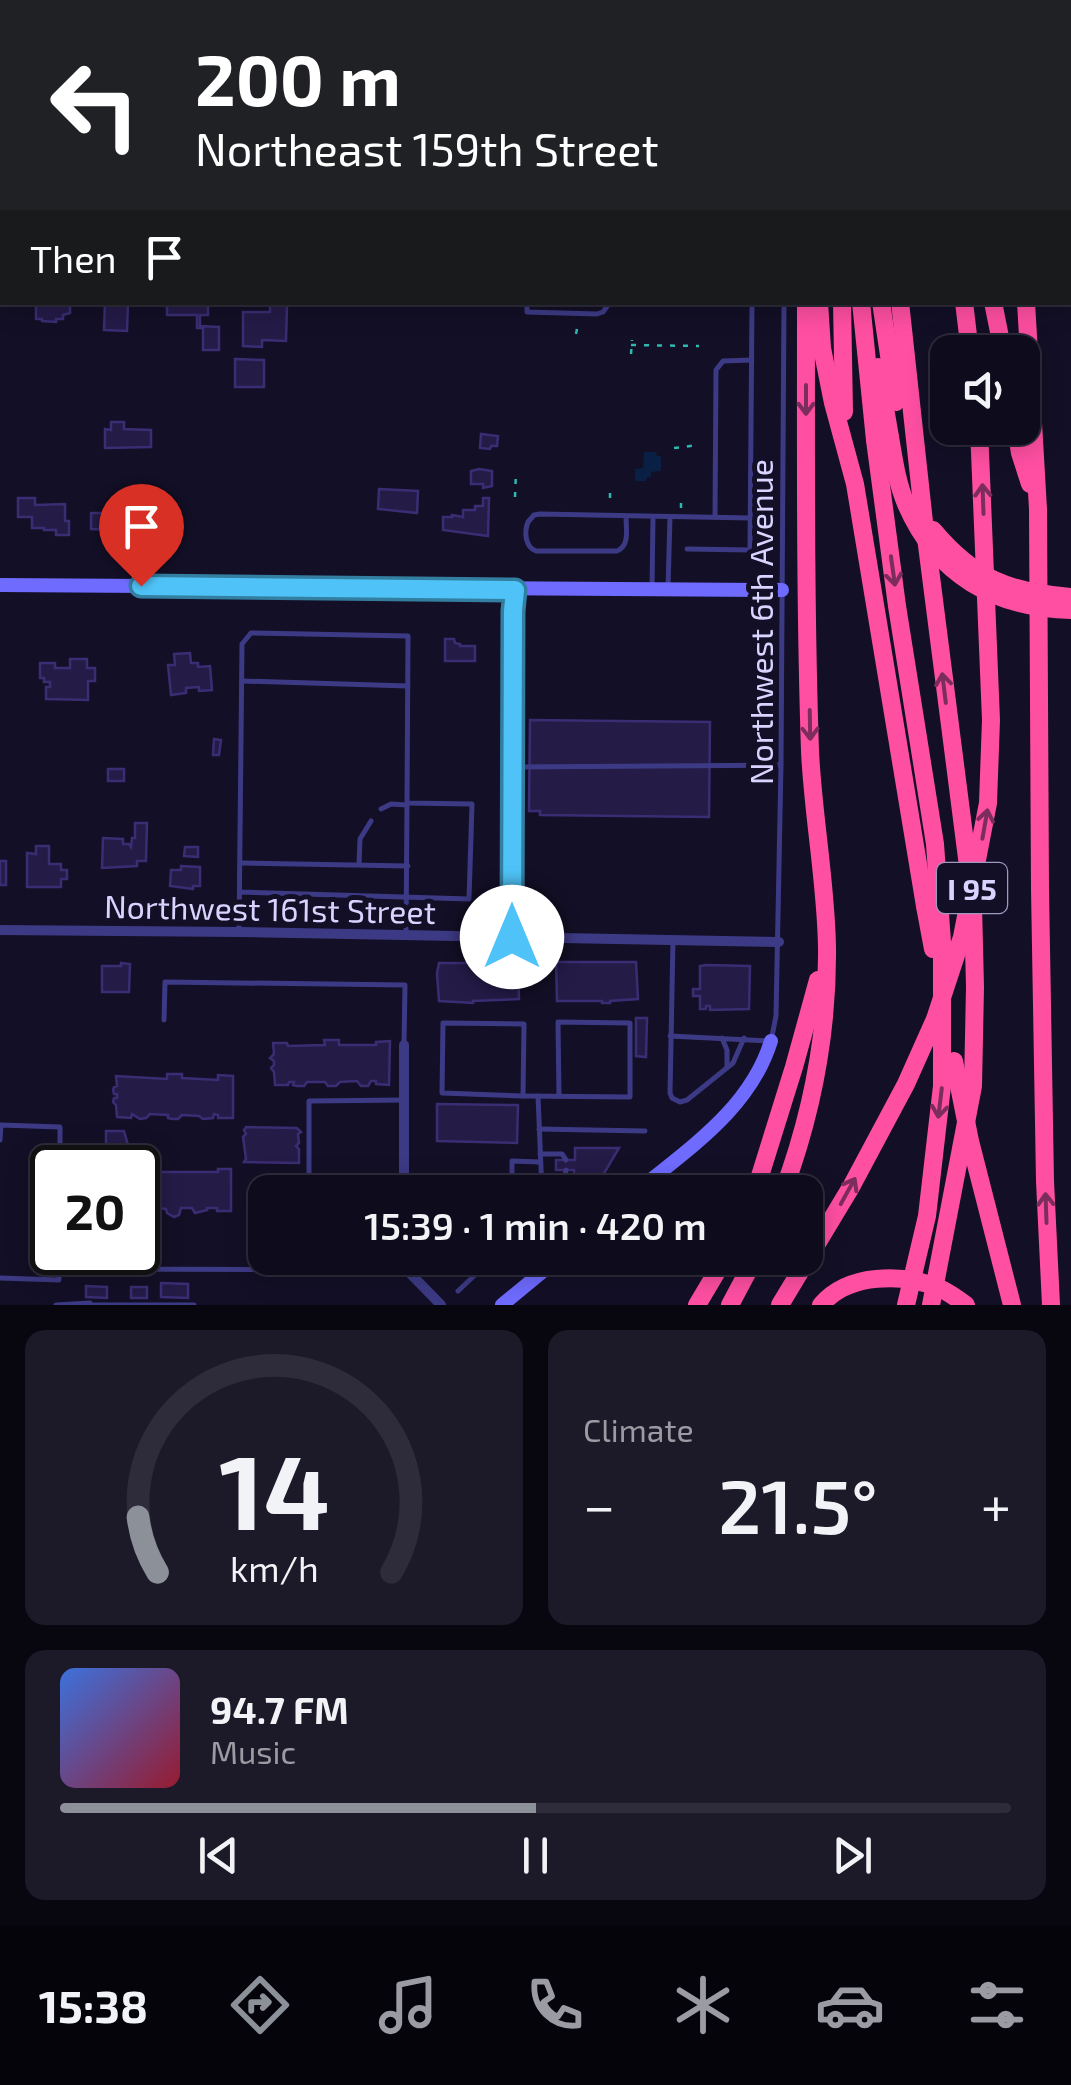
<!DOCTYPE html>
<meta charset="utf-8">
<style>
body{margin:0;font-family:"Exo 2",sans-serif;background:#1c1929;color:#f1f3f6;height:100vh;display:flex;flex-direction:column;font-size:38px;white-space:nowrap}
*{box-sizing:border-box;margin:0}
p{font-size:32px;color:#9b9ba3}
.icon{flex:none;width:55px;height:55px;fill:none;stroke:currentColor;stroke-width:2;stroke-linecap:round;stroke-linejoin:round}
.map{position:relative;height:1305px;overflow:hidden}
.side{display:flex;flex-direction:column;gap:25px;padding:25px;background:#08060f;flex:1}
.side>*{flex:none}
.top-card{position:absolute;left:0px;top:0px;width:1072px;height:305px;box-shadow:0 5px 25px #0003,0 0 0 2px #2e2b3b;background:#202124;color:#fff;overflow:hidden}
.controls{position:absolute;left:930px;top:335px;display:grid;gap:20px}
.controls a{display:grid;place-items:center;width:110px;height:110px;border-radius:20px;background:#0e0b1c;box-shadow:0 5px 25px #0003,0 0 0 2px #2e2b3b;font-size:50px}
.speed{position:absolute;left:30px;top:1145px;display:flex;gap:20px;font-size:50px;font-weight:700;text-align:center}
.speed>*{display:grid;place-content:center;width:130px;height:130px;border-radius:50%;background:#0e0b1c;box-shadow:0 5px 25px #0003,0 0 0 2px #2e2b3b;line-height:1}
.speed .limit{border:5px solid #111;border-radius:15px;background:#fff;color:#111}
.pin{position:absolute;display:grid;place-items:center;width:85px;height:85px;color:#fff;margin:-102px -42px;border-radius:50% 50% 50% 0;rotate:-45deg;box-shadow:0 0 10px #0007}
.pin .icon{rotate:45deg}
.me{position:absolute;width:110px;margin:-55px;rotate:0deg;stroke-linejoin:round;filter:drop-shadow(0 0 8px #0008)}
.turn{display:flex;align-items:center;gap:35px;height:210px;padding:0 30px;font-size:45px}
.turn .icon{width:130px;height:130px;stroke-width:2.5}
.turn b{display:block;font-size:70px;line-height:85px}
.then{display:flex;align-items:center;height:95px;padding:0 30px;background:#0003;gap:20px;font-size:38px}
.big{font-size:75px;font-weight:600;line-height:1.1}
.side .widget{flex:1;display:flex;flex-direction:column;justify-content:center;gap:15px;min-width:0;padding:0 35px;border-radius:20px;background:#1c1929}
.side .dial{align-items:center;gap:0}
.dial svg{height:260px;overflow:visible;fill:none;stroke:#2e2b3b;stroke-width:7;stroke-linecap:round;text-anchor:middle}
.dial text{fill:#f1f3f6;stroke:none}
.song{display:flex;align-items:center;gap:30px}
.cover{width:120px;height:120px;border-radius:15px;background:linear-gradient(135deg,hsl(220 70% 55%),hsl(350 70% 35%))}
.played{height:10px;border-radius:5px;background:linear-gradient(90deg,#8c9099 50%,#2e2b3b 50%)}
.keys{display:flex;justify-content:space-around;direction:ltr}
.heat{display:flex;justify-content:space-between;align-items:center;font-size:55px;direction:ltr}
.side .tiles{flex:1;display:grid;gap:25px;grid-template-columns:1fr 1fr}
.widget:last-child{grid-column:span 2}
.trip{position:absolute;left:248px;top:1175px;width:575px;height:100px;border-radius:20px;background:#0e0b1c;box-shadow:0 5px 25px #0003,0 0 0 2px #2e2b3b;font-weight:600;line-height:100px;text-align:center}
.menu{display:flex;height:160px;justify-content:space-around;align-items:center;background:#06040b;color:#9b9ba3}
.menu .icon{width:70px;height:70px}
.menu .active{color:#8c9099}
.menu b{font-size:45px;color:#f1f3f6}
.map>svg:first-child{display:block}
</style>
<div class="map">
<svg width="1071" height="1305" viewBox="0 0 1071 1305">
<rect width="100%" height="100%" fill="#130f26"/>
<path fill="#0a1f44" d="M644 452H656L657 456H661V471L651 472V477H647L646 481H635V469L643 468Z"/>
<g fill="#241b47" stroke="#3b2d73" stroke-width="2.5">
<path d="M36 302H70V313L63 315V319H56V322L42 321V319H36Z"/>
<path d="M105 302H128L127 331 104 330Z"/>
<path d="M167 302H208V315H200V326L219 327V350H203V328H197V315H167Z"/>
<path d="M270 305 287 306 286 341 262 340V347L243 346V312H270Z"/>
<path d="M235 359 264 360V387H235Z"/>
<path d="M111 422H124V429L151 430V447L105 448V429L111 430Z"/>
<path d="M481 434 498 436 497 446H491L490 449 480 448Z"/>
<path d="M479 469 492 471V486L483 488V484H471V471Z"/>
<path d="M379 489 418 491 417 513 378 509Z"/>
<path d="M18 498H35V505L65 504V521H69V535H56V530H44V528H32V517H18Z"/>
<path d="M483 498H489L488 536 443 530V517H452V515L463 517V510H475V506H483Z"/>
<path d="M91 513H111L114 530 91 529Z"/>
<path d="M445 639H454L455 643 460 644V646H475V661H445Z"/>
<path d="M190 653 191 663H198V667L210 666 212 690 199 691V687L186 688V693L171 695 168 665H175L174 654Z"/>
<path d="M70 659H87V668H95V681H88V700L46 699V687H50V682H44V678H40V663H55V668H70Z"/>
<path d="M530 720 710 722 709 817 540 815V811H529Z"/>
<path d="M214 739 221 740 219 755H213Z"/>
<rect x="108" y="769" width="16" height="12"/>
<path d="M135 823H147L146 861H137V866L102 868 103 838 123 839V844H129L131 847 132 838H135Z"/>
<path d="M36 846H49V864H61V870H67V879H61V887H27V853L36 854Z"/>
<path d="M185 847H198V857L184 856Z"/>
<rect x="0" y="861" width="6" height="24"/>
<path d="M181 866 200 867V886H193V889L170 886 171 870H181Z"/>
<path d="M556 962H636L638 999 610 1001V1003H602V1001H557Z"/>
<path d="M121 963 130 964 129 992H102V966H121Z"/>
<path d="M439 963H518L519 999 473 1001V1003L439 1001 437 973Z"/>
<path d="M706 965 750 966 749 1009 710 1010V1006H706V1009H700V996H693V989H700V966Z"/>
<path d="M636 1018H647L646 1057 636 1056Z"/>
<path d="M324 1040H339V1045H376V1042L390 1041 389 1085 376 1084V1081H371L368 1086H361L357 1081 340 1082 336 1086H328L325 1082H307L304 1086H297L293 1085 294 1082H289L288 1085H275L274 1072 271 1068 274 1065V1061L270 1058 274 1054 273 1043H287L288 1046 325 1045Z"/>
<path d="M167 1074H182V1078L218 1080V1075L233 1076V1118H218V1115L214 1114 213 1118 203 1119 199 1116 182 1115 178 1119H172L168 1118V1115L150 1114 146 1118 140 1119 132 1114 131 1118 117 1117 116 1105 113 1102 114 1098H117V1094H114L113 1090 114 1087 117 1086 116 1076 167 1079Z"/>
<path d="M437 1104 518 1105 517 1143 437 1141Z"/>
<path d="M246 1127 297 1128 301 1132 298 1134 299 1143 296 1146 299 1149V1163L244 1162 246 1159 243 1137 246 1134 244 1130Z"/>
<path d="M106 1131H124L128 1145H124V1151H106Z"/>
<path d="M575 1148H619L593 1192H574V1170H556V1160H575Z"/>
<path d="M218 1169H231V1211H217V1208H207V1210L195 1213 192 1208H181L179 1215 174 1217 167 1213 166 1209 156 1208 151 1212H146L138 1209V1172H218Z"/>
<path d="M438 1258H502V1262L438 1261Z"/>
<path d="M161 1283 188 1284V1298L161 1297Z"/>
<path d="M86 1286 107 1287V1298L86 1297Z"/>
<rect x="131" y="1287" width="16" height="11"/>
</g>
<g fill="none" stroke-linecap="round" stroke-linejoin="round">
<g stroke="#2fb8b0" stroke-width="2.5" stroke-dasharray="5 8" stroke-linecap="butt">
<path d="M576 334 577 329"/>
<path d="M631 345 699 346"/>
<path d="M631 354 632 340"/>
<path d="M674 448 699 445"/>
<path d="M515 497 516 472"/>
<path d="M610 498V492"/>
<path d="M681 508V499"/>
</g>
<g stroke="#3d3a85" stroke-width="5">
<path d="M786 2V0"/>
<path d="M527 302V312L597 314 603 312 610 302"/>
<path d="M626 516C626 529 630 546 617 551H536C525 547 524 532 528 522L534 515 540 514 750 518"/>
<path d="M715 517 716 370 723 361 752 360"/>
<path d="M687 549 750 550 752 302"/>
<path d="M668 588 670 517"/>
<path d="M652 589 653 517"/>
<path d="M242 681 408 686"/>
<path d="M514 767 781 765"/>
<path d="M381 809 391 804 407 805 406 934"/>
<path d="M241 863 408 866"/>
<path d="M359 864 360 839 371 821"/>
<path d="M239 932 242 644 251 633 408 636 407 803 472 804 469 899 240 892"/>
<path d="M513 934V611L515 590"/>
<path d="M673 940 670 1093 672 1098 680 1102 687 1100 733 1063 744 1038"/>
<path d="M164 1020 165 982 405 985 404 1043"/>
<path d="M443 1023 524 1024 523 1096 442 1093Z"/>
<path d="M670 1036 771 1041 776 1016 781 765 784 302"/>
<path d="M722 1038 727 1050V1067"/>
<path d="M523 1096 630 1097V1023L558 1022 559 1096"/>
<path d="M538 1096 542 1192"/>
<path d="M404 1100 309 1101V1186L404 1187"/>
<path d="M539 1129 645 1131"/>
<path d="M0 1140 1 1125 60 1127V1168"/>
<path d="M540 1154H562L566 1160"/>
<path d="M512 1192V1161L540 1162"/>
<path d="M560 1192 564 1183 566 1170"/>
<path d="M83 1269 384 1270 403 1266"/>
<path d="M0 1278 59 1280V1252"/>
<path d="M458 1291 476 1274H496L514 1258"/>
<path d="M56 1305 90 1303"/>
<path d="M89 1305H194"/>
</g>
<g stroke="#3d3a85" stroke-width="10">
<path d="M409 0 421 2"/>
<path d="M95 2V0"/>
<path d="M0 238H2"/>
<path d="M0 930 239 932 779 942"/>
<path d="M404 1045V1192"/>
<path d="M403 1258V1266L441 1305"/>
</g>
<g stroke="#6f6bff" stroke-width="14">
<path d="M0 585 782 590"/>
<path d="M636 1192C689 1148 750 1109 771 1041"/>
<path d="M502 1305 559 1258"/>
</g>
<g stroke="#ff4fa3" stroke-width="18">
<path d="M927 0V2"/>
<path d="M810 2V0"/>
<path d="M850 2V0"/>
<path d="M883 2V0"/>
<path d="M1070 57H1071"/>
<path d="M819 302 822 348 833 403 855 484 925 906"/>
<path d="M842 302 844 412"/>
<path d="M861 302 875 440"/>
<path d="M881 302 896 402"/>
<path d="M964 302 970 352"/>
<path d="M993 302 1003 352"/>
<path d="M1026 302 1038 509 1040 889 1045 1181 1051 1305"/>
<path d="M878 367 890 437"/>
<path d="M1016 428 1020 453 1030 484"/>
<path d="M954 1061 970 1141 1012 1305"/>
<path d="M755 1192 794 1067 818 980"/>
<path d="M783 1192C812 1114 828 1031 827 947 826 882 813 816 810 751 805 601 806 452 806 302"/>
<path d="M697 1305 725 1258"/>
<path d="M730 1305 755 1258"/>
<path d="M780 1305 851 1187 906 1084 935 1019 962 937 988 803 991 720 979 428"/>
<path d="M821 1305C848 1273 903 1273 939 1288 948 1292 958 1299 966 1305"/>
</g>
<g stroke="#ff4fa3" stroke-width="18">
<path d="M900 302 924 522 973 905 975 987 973 1086 931 1305"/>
<path d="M890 437C894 460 897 483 906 504 937 576 996 608 1071 610"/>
<path d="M875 440 897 606 935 844 942 942V1086L927 1216 906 1305"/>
<path d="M933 530C974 579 1009 592 1071 597"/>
<path d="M925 906 933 949"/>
</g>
</g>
<defs><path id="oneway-shaft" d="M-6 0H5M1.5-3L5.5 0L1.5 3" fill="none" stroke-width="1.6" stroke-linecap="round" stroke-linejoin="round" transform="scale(2.5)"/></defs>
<g stroke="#7d2c5e">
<use href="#oneway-shaft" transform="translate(806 400) rotate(90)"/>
<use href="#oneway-shaft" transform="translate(983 499) rotate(-92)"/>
<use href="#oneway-shaft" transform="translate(893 571) rotate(82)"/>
<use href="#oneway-shaft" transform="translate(944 688) rotate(-97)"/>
<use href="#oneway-shaft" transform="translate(810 725) rotate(89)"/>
<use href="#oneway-shaft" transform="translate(985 824) rotate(-80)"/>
<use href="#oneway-shaft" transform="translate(940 1103) rotate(97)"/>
<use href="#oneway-shaft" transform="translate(848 1191) rotate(-61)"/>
<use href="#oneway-shaft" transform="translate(1046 1208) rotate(-92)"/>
</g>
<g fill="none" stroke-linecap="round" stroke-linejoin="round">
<g stroke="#337fa1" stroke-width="25">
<path id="route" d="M141 586 515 590 513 611 512 937"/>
</g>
<use href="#route" stroke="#4fc3f7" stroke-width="18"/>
</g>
<g text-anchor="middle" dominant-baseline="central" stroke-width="10" stroke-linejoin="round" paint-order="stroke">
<rect fill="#130f26" stroke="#9e99be" stroke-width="2.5" x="937" y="863" width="70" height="50" rx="8"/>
<g font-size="30" font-weight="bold" fill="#d9d4ff">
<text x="972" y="888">I 95</text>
</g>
<g font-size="32" fill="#d9d4ff" stroke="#130f26">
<text transform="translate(760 622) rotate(-90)">Northwest 6th Avenue</text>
<text transform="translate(270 908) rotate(1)">Northwest 161st Street</text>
</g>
</g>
</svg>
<div class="controls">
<a><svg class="icon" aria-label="sound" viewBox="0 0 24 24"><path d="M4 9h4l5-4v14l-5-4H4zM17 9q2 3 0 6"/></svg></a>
</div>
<div class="speed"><div class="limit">20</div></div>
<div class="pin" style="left:141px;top:586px;background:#d93025"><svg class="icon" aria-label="arrive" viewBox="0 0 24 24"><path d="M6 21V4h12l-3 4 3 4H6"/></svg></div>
<svg class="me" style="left:512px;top:937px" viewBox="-20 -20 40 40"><circle r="19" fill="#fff"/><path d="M0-13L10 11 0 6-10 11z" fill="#4fc3f7"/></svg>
<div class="trip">15:39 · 1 min · 420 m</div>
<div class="top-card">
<div class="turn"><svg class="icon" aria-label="left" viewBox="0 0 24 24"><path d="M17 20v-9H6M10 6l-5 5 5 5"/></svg><div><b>200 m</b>Northeast 159th Street</div></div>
<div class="then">Then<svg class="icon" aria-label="arrive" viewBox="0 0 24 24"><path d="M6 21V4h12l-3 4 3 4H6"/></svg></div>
</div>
</div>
<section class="side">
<div class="tiles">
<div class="widget dial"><svg viewBox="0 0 100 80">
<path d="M14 69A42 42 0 1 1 86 69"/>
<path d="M14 69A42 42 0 0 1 8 52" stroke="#8c9099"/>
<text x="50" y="56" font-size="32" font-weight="700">14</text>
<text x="50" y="72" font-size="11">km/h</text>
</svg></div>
<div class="widget"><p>Climate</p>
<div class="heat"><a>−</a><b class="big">21.5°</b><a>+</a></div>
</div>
<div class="widget">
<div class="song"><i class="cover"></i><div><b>94.7 FM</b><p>Music</p></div></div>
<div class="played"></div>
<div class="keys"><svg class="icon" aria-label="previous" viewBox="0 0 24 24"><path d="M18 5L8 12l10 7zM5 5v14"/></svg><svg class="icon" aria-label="pause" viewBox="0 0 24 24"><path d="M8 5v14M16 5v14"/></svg><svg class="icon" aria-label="next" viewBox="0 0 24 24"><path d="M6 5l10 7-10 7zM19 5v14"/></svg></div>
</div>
</div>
</section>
<nav class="menu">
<b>15:38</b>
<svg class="icon active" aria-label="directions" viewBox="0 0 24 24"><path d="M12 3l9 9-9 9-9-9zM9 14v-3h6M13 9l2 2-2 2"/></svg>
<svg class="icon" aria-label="music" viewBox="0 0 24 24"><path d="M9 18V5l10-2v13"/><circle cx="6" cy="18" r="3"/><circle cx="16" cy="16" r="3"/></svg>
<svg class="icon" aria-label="phone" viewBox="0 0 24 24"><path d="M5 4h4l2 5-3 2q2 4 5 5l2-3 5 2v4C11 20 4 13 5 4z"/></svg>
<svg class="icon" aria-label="climate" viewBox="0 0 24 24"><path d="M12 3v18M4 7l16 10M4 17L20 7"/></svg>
<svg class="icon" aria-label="car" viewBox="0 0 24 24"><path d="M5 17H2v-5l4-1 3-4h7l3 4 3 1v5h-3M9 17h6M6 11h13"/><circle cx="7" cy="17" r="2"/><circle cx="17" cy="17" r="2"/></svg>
<svg class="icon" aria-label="filters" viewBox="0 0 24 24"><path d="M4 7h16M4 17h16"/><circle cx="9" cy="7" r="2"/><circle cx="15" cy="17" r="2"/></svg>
</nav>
